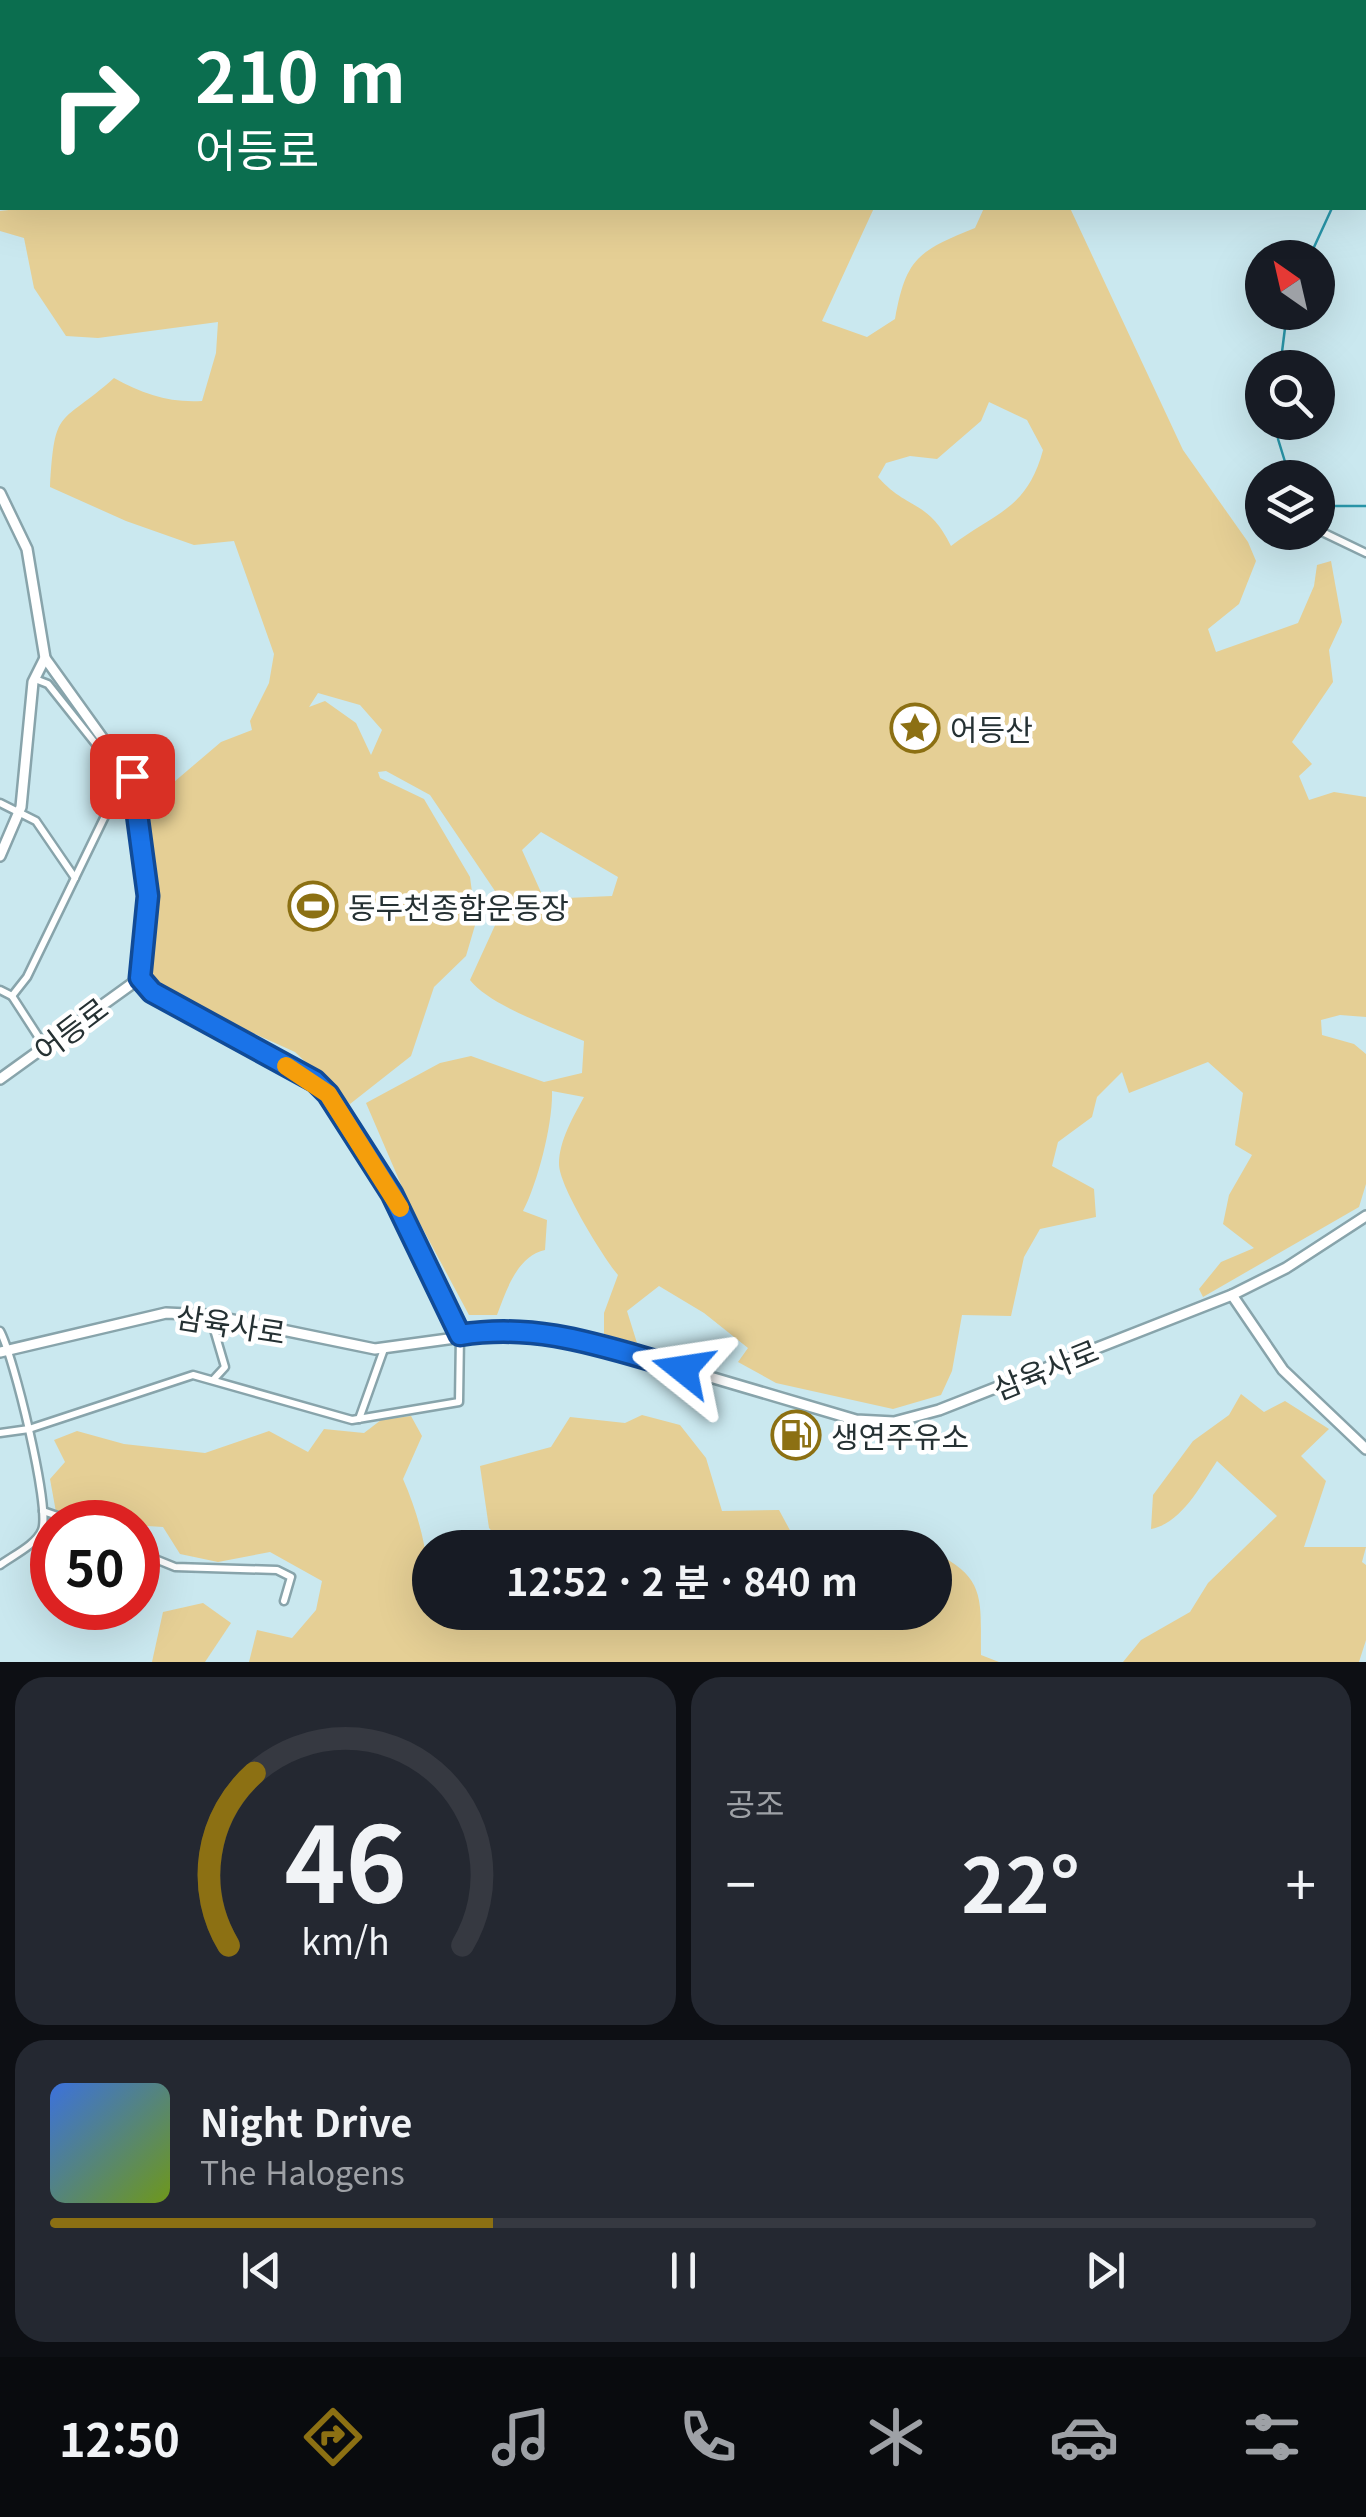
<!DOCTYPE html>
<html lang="ko">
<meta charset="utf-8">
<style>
body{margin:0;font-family:Georgia,"Noto Sans KR",serif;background:#242831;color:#f1f3f6;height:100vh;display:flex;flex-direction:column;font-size:38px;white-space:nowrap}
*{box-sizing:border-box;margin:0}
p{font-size:32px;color:#9ea1a6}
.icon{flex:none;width:55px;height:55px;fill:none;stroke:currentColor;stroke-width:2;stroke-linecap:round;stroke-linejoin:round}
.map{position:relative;height:1662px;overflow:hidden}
.sheet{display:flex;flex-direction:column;gap:15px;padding:15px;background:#0d0f14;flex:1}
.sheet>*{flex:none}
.guide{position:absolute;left:0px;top:0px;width:1368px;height:210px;box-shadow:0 10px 40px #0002;background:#0b6e4f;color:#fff;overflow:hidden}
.needle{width:65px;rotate:326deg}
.fabs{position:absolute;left:1245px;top:240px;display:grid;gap:20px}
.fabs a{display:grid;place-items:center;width:90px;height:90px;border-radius:50%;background:#171b24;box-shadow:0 10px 40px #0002;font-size:50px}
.speed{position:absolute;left:30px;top:1500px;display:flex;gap:20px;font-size:50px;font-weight:700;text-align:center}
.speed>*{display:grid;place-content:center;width:130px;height:130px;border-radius:50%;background:#171b24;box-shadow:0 10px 40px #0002;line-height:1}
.speed .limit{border:15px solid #d22;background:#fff;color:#111}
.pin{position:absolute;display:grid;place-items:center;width:85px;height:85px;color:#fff;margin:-42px;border-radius:20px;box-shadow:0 5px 15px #0006}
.me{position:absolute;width:110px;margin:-55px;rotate:285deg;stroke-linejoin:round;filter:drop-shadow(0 0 8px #0008)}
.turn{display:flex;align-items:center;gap:35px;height:210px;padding:0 30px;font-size:45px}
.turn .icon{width:130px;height:130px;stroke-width:2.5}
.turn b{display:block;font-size:70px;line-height:85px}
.big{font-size:75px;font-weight:700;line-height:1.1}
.sheet .widget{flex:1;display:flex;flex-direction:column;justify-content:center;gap:15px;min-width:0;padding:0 35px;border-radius:30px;background:#242831}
.sheet .dial{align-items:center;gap:0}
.dial svg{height:260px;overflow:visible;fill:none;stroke:#363941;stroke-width:7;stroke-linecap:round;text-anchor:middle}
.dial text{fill:#f1f3f6;stroke:none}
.song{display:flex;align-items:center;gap:30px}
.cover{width:120px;height:120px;border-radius:15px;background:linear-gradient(135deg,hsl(220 70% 55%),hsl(80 70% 35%))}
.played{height:10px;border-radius:5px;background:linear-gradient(90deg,#8c7013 35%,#363941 35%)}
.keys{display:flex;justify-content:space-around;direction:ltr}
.heat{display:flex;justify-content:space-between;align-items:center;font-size:55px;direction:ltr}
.sheet .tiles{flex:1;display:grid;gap:15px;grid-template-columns:1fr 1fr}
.widget:last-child{grid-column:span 2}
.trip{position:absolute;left:412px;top:1530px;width:540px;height:100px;border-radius:50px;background:#171b24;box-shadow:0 10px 40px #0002;font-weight:700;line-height:100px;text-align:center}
.dock{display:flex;height:160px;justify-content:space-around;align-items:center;background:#090b0e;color:#9ea1a6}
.dock .icon{width:70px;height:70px}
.dock .selected{color:#8c7013}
.dock b{font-size:45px;color:#f1f3f6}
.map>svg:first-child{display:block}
</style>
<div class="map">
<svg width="1366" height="1662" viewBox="0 0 1366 1662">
<rect width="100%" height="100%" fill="#cae8ef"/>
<g fill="#e5cf95" fill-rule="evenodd">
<path d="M0 0H864L866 2H2V80Z"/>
<path d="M26 208H874L822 321 867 337 895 319C906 258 918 251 975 228L984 208H1070L1183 450 1248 542 1256 561 1239 604 1208 629 1216 652 1298 623 1314 586 1317 565 1331 561 1342 622 1329 650 1333 682 1292 742 1312 764 1299 776 1309 800 1334 792 1366 797V1017L1340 1015 1321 1020 1322 1035 1354 1044 1366 1054V1184L1359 1207 1203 1297 1199 1289 1221 1262 1254 1248 1223 1224 1229 1195 1252 1155 1235 1145 1243 1093 1208 1062 1129 1093 1122 1072 1097 1097 1092 1117 1058 1142 1052 1166 1094 1189 1096 1217 1040 1229 1024 1257 1011 1316 962 1315 952 1371 941 1395 893 1409 776 1383 738 1362 748 1348 704 1313 659 1286 627 1311 637 1343 604 1334V1313L618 1275C603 1257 559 1186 559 1164 559 1141 573 1117 584 1097L552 1091C553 1123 538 1182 523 1211L547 1220 545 1250C517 1256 506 1291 497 1315H469L409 1203 366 1103 440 1063 471 1056 544 1082 582 1073 584 1041C552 1027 489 1005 470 980L497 921 495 891 430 795 386 771 378 772 380 778 424 799 470 877 476 922 466 956 434 987 411 1056 350 1104 295 1052 166 994 153 975 149 957 154 891 145 826 154 799 221 742 252 730 250 721 269 683 274 654 234 541 194 545 126 521 50 487C55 405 59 427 114 378 143 394 169 403 202 401L216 353 218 322 98 338 66 336 34 288 24 238 0 231V211ZM989 402 1027 420 1043 450C1027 510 995 512 951 546 928 499 908 511 878 477L886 463 910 456 937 459 981 421ZM318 693 360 705 382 730 371 755 356 723 325 701 309 707ZM541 832 618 877 612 896 544 899 522 850Z"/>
<path d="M1241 1394 1264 1412 1285 1401 1329 1429 1301 1456 1326 1481 1304 1547H1366L1362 1562 1366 1565V1640L1359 1662H1123L1141 1640 1190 1612 1208 1583 1277 1516 1217 1461C1201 1485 1182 1523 1151 1529L1153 1495 1193 1441 1229 1415Z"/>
<path d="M642 1415 680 1425 706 1458 722 1511 779 1510 792 1534 775 1547 508 1548 489 1528 480 1466 551 1447 570 1417 625 1423Z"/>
<path d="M411 1416 422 1436 403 1479C423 1525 430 1563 430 1612H730L733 1619 755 1612H935V1553C988 1578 980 1603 981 1655L999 1662H249L257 1630 292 1638 316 1610 322 1581 270 1552 218 1562 180 1554 163 1527 84 1522 56 1512 50 1479 65 1462 54 1440 77 1431 124 1444 205 1453 269 1431 308 1452 324 1429 364 1433 381 1420Z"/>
<path d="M203 1603 231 1623 205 1662H152L163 1612Z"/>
</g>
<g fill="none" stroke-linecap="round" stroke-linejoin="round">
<g stroke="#2996a9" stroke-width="2.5">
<path d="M1221 0 1223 2"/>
<path d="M1309 258 1332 208"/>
<path d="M1280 368 1287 312"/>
<path d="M1278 422V439L1290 478"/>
<path d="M1318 499 1330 506H1366"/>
</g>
<g stroke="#88a4ab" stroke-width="11">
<g id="street">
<path d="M1318 530 1366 553"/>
<path d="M0 803 36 821 75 878"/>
<path d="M0 990 12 996"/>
<path d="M12 996 27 977 121 783 118 772 48 684 35 679"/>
<path d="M12 996 45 1047"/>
<path d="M210 1316 225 1367 214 1379"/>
<path d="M0 1331C13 1354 51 1508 42 1530 36 1545 12 1556 0 1565"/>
<path d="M359 1419 384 1349"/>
<path d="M0 1433 29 1429 193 1375 352 1420 459 1402 460 1335"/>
<path d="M43 1511 75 1522"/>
<path d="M138 1552 175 1567 277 1570 291 1577 284 1601"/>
</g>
</g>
<g stroke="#88a4ab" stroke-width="14">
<g id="secondary">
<path d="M0 493 27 549 45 658 136 785 148 896 140 978 152 992 315 1081 328 1094 392 1195 460 1335"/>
<path d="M0 856 21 807 33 682 45 658"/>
<path d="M0 1079 140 978"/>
<path d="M1232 1295 1283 1370 1366 1449"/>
<path d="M0 1352 166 1313 209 1315 375 1349 521 1329 683 1369 856 1420 894 1422 939 1410 1232 1295 1286 1268 1366 1216"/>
</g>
</g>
<use href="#street" stroke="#fff" stroke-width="6"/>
<use href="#secondary" stroke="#fff" stroke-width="9"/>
</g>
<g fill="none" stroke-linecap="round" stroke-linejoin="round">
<g stroke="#114b97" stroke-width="25">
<path id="route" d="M132 776 148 896 140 978 152 992 315 1081 328 1094 392 1194 460 1335C541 1322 606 1348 683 1369"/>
</g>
<use href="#route" stroke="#1a73e8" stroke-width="18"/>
<path stroke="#f59e0b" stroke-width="18" d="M286 1066 328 1094 400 1208"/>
</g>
<defs>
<g id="sight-ring" transform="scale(2.5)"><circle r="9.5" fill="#fff" stroke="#8c7013" stroke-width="1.5"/><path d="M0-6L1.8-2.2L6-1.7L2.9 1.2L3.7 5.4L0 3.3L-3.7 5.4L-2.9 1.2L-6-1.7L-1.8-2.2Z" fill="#8c7013"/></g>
<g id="stadium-ring" transform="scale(2.5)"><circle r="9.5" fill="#fff" stroke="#8c7013" stroke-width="1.5"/><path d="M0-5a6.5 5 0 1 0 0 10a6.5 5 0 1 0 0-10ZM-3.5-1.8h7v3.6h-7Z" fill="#8c7013"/></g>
<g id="fuel-ring" transform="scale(2.5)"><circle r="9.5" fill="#fff" stroke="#8c7013" stroke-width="1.5"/><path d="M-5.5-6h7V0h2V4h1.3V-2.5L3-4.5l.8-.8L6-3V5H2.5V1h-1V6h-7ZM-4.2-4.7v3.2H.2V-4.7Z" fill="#8c7013"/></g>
</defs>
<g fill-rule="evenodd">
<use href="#sight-ring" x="915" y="728"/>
<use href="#stadium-ring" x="313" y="906"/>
<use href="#fuel-ring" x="796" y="1435"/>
</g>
<g text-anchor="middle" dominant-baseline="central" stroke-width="9" stroke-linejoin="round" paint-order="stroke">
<g font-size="30" fill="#253133" stroke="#fff" text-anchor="start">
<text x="950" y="728">어등산</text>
<text x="348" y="906">동두천종합운동장</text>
<text x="831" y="1435">생연주유소</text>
</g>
<g font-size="30" fill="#253133" stroke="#fff">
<text transform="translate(70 1028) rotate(-37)">어등로</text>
<text transform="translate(231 1323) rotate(9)">삼육사로</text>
<text transform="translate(1045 1368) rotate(-22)">삼육사로</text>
</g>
</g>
</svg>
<div class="fabs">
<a><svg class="needle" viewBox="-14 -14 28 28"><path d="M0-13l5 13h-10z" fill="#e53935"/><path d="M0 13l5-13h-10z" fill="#9ea1a6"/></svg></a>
<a><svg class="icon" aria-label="search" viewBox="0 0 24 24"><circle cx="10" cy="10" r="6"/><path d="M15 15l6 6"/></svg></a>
<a><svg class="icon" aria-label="layers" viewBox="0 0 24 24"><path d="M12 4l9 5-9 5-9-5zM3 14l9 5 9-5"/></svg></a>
</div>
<div class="speed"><div class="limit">50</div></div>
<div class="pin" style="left:132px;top:776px;background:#d93025"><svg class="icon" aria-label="arrive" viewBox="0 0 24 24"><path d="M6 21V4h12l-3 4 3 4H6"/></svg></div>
<svg class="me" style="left:683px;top:1369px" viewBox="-20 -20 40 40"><path d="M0-17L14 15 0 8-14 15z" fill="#1a73e8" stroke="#fff" stroke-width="4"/></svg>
<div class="trip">12:52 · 2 분 · 840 m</div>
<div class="guide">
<div class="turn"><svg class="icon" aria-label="right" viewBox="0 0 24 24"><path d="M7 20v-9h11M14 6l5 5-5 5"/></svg><div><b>210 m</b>어등로</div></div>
</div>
</div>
<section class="sheet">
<div class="tiles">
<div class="widget dial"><svg viewBox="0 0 100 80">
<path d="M14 69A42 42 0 1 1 86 69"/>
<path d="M14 69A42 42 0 0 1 22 16" stroke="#8c7013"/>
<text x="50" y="56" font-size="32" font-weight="700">46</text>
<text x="50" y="72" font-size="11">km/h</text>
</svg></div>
<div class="widget"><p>공조</p>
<div class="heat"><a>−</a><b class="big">22°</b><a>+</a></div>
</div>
<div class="widget">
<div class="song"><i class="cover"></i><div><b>Night Drive</b><p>The Halogens</p></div></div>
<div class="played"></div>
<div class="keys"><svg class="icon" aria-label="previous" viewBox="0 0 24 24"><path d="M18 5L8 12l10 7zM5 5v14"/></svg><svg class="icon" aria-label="pause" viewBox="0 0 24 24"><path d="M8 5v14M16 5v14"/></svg><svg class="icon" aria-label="next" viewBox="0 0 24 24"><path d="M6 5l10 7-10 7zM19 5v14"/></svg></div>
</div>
</div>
</section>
<nav class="dock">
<b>12:50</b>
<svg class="icon selected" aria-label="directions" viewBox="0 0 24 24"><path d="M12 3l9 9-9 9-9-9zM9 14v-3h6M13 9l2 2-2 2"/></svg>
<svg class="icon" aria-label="music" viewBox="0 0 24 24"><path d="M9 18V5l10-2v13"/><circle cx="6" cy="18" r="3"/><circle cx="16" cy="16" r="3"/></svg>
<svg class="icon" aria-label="phone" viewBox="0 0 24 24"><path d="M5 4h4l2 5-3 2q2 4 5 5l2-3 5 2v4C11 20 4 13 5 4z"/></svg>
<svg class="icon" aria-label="climate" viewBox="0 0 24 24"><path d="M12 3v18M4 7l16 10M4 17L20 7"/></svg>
<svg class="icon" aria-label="car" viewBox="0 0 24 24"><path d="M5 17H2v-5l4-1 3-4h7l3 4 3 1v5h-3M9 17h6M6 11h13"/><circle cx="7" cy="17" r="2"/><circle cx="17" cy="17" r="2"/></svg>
<svg class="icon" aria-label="filters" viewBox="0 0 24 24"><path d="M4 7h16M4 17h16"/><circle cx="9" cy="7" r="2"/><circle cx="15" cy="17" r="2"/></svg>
</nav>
